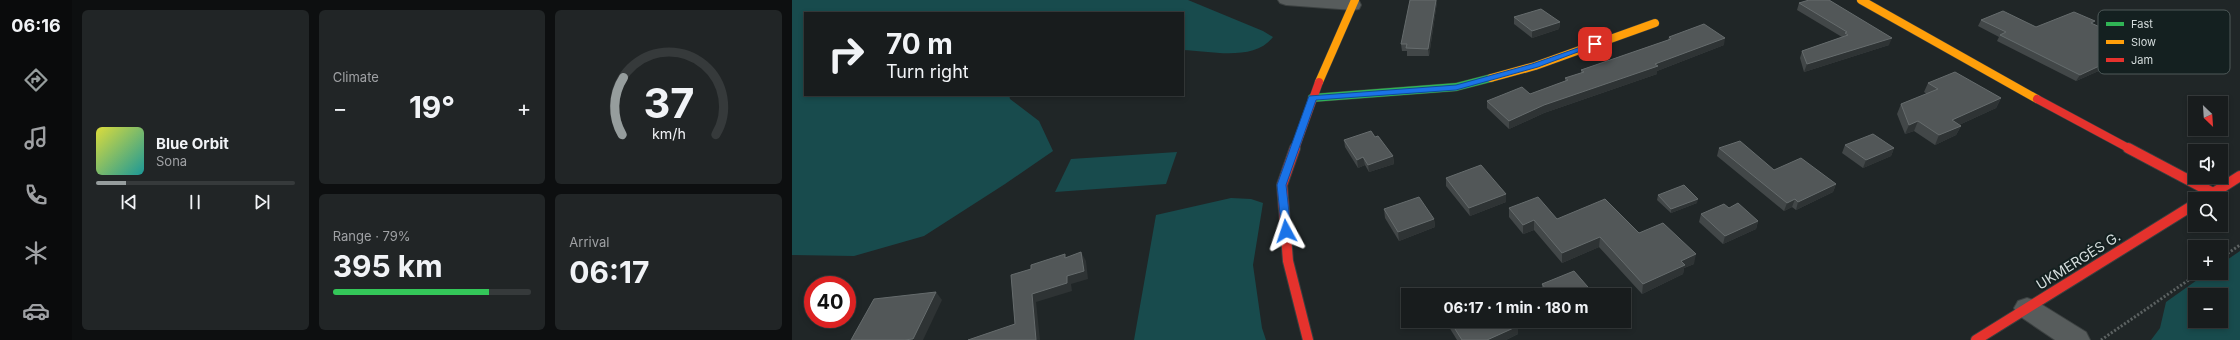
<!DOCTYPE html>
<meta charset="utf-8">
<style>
body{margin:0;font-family:Inter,sans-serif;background:#212526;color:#f1f3f6;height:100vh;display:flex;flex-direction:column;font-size:15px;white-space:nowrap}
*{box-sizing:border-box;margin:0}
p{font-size:13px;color:#9fa1a4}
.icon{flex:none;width:22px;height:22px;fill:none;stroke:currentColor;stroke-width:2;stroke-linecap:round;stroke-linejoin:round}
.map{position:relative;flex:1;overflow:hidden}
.side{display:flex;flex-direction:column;gap:10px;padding:10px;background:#0d0f10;width:720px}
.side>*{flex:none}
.banner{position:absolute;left:12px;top:12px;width:380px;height:84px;border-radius:0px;box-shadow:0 2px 6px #0003,0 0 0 1px #363a3b;background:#181c1d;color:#f1f3f6;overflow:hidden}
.needle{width:26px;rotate:155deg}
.tools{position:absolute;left:1396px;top:96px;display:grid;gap:8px}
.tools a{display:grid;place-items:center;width:40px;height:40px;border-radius:0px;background:#181c1d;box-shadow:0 2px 6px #0003,0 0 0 1px #363a3b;font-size:20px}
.speed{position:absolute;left:12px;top:276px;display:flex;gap:8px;font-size:20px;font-weight:700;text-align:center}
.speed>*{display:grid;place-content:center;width:52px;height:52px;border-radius:50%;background:#181c1d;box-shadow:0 2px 6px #0003,0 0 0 1px #363a3b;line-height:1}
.speed .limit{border:6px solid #d22;background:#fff;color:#111}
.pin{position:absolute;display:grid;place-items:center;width:34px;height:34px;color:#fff;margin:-17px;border-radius:8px;box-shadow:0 2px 6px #0006}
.me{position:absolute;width:44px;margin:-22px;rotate:355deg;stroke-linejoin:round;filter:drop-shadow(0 0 3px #0008)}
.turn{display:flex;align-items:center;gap:14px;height:84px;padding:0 16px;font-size:18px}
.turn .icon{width:52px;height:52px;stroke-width:2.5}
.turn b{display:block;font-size:28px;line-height:34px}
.big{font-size:30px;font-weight:700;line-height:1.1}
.side .card{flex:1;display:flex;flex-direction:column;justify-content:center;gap:6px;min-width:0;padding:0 14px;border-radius:6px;background:#212526}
.side .dial{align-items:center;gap:0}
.dial svg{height:104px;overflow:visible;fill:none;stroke:#363a3b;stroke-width:7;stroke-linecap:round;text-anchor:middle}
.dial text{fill:#f1f3f6;stroke:none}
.song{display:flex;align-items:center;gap:12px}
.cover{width:48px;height:48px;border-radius:6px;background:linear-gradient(135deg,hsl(60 70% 55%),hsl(180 70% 35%))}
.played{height:4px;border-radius:2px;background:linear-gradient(90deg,#969d9d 15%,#363a3b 15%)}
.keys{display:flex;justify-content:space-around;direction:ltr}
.heat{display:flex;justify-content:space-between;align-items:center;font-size:22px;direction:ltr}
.charge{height:6px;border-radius:3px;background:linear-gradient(90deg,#34c759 79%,#363a3b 0)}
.side .tiles{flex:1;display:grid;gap:10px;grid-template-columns:repeat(3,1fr)}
.card:first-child{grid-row:span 2}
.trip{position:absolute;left:609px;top:288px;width:230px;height:40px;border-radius:0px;background:#181c1d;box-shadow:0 2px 6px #0003,0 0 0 1px #363a3b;font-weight:700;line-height:40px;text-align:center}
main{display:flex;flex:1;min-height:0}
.tabs{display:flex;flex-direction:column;width:72px;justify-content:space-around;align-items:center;background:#0a0b0c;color:#9fa1a4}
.tabs .icon{width:28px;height:28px}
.tabs .on{color:#969d9d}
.tabs b{font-size:18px;color:#f1f3f6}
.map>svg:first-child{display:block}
</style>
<main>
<nav class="tabs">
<b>06:16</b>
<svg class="icon on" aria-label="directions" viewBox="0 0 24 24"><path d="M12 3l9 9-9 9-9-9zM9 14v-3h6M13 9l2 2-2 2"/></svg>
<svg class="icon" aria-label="music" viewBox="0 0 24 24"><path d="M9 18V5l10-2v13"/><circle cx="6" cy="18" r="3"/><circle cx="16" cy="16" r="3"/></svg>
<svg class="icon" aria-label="phone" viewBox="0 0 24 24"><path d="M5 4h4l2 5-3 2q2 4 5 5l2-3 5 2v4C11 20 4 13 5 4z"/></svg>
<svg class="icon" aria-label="climate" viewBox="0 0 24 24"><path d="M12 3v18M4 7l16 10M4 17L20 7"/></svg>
<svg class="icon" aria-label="car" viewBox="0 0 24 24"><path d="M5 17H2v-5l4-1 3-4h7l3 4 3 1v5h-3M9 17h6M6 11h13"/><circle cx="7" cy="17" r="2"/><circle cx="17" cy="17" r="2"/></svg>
</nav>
<section class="side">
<div class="tiles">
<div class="card">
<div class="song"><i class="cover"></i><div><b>Blue Orbit</b><p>Sona</p></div></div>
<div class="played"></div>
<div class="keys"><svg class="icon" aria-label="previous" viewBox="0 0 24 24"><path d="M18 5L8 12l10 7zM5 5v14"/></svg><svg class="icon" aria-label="pause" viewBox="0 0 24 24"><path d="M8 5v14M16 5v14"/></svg><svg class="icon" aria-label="next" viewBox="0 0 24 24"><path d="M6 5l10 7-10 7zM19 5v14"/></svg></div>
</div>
<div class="card"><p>Climate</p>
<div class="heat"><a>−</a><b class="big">19°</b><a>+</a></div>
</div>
<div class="card dial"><svg viewBox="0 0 100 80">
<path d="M14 69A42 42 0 1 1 86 69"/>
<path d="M14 69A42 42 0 0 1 15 25" stroke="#969d9d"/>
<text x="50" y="56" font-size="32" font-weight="700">37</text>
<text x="50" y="72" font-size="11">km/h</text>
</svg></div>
<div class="card"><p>Range · 79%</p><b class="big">395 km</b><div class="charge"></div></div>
<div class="card"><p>Arrival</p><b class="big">06:17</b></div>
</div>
</section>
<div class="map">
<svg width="1448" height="340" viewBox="0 0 1448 340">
<rect width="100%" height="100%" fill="#202627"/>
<g fill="#184b4d" fill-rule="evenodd">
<path d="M0 0H396L471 31 481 37C462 62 418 51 391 50V13H13V95H217L218 99 247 121 261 151 213 184 132 236 62 256 0 255Z"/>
<path d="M385 152 374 184 263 192 279 159Z"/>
<path d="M439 198 459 199 471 203 461 265 470 328 474 340H342L364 215Z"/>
<path d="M1448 251V340H1359L1368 328 1374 302 1415 273H1429V264ZM1403 295H1429V321H1403Z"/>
</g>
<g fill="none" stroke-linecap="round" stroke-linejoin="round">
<g stroke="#3b4040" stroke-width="2">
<g id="street">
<path d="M486 0H561L567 1 569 5 567 9 561 10 494 5 488 3Z"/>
<path d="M1235 298 1244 301 1294 332 1298 340H1263L1226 315 1222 308 1226 301Z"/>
</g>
</g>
<g stroke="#3b4040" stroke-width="9">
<path id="fast" d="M520 98 664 87 699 78"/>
</g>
<g stroke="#3b4040" stroke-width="9">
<g id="slow">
<path d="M1069 0 1245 99"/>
<path d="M699 78 743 66 863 23"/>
<path d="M527 82 563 0"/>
</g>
</g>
<g stroke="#3b4040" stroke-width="9">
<g id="jam-far1">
<path d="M1245 99 1338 149"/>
<path d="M503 149 527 82"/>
</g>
</g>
<g stroke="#3b4040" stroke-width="12">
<g id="jam">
<path d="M503 148 490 185 496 261 516 340"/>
<path d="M1336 148 1421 193"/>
<path d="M1412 199 1448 176"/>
<path d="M1184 340 1403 204"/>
</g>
</g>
<g stroke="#5c6262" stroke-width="3" stroke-dasharray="2 2" stroke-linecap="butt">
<path d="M1429 258 1448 245"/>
<path d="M1309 340 1407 273"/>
</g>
<use href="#street" fill="#575c5c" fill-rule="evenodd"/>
<use href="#fast" stroke="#30b455" stroke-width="8"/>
<use href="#slow" stroke="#ff9f0a" stroke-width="8"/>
<use href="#jam-far1" stroke="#e5322d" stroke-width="8"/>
<use href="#jam" stroke="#e5322d" stroke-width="10"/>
</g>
<g fill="#424748">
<path d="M645 2 637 56H615V51H610L609 44Z"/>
<path d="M1007 3 1097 45 1012 72 1008 58 1010 51 1050 37 1005 10Z"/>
<path d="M722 17 768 22 767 29 740 38 722 24Z"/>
<path d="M1189 20 1244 27 1302 24 1347 53 1284 81 1205 41 1207 37 1186 26Z"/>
<path d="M877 37 932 45 865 71V74L752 113 717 129 695 108V101L738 94 773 81V78L789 73V70L876 40Z"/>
<path d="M1136 83 1209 98 1204 108 1167 125 1169 126 1164 135 1143 145 1122 131 1113 134 1105 114 1109 104 1135 94 1132 92Z"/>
<path d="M583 137 601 156 602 164 577 172 573 165 566 168 553 147 552 140Z"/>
<path d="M1053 145 1102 148 1099 156 1071 168 1050 153Z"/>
<path d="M927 148 982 170 1044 184 1041 192 1004 210 1000 207 992 211 925 156Z"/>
<path d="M654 178 714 194V202L678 216 654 186Z"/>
<path d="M866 195 905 203 879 213 865 200Z"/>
<path d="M717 208 765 219 847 233 902 264 892 268 891 274 850 294 807 247 770 263 742 230 731 234 717 217Z"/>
<path d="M592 209 642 219 643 227 607 241 593 218Z"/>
<path d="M909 214 966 221 964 229 931 244 907 222Z"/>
<path d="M750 284 802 295H742V293L750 290Z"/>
<path d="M657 321H723L726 326V334L714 340H665L657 327Z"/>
</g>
<g fill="#2e3334">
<path d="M644 0H645V2L637 56 636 49Z"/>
<path d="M768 22 767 29 740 38V31Z"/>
<path d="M933 38 932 45 865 71V74L752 113 717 129V121L752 105Z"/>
<path d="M1100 38 1097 45 1012 72 1015 64Z"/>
<path d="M1350 46 1347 53 1284 81 1288 75Z"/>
<path d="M1209 98 1204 108 1156 130 1160 120Z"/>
<path d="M1126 121 1122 131 1113 134 1117 125Z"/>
<path d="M1169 126 1164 135 1143 145 1147 135Z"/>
<path d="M1102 148 1099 156 1071 168 1074 160Z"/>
<path d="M601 156 602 164 577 172 576 165Z"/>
<path d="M571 157 573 165 566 168 565 160Z"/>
<path d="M1044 184 1041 192 1004 210 1006 202Z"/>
<path d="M714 194V202L678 216 677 208Z"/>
<path d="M906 199 905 203 879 213V209Z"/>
<path d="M1003 199 1000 207 992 211 995 203Z"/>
<path d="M642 219 643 227 607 241 606 232Z"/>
<path d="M742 220V230L731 234V225Z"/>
<path d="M966 221 964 229 931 244 933 236Z"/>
<path d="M808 237 807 247 770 263V253Z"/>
<path d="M289 252 294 261 296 279 279 284 280 291 244 302 248 340H244L240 294 275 276Z"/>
<path d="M904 254 902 264 892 268 891 274 850 294 851 284 889 261Z"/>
<path d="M144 292 150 300 131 340H122L121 339Z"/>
<path d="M726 326V334L714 340H695Z"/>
</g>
<g fill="#525758" stroke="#666c6d">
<path d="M618 0H644L636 49 614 48 615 44H609Z"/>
<path d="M1017 0H1037L1100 38 1015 64 1010 51 1056 35 1053 33 1055 32 1007 3Z"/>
<path d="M749 9 768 22 740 31 722 17Z"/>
<path d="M1211 11 1244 27 1282 12 1303 21 1299 23 1350 46 1288 75 1208 35 1214 32 1189 20Z"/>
<path d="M912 24 933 38 863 64 866 66 752 105 717 121 695 101 730 87 738 94 776 80 773 78 792 72 789 70 879 39 877 37Z"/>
<path d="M1163 72 1209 98 1160 120 1169 126 1147 135 1126 121 1117 125 1109 104 1146 89 1136 83Z"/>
<path d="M579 131 583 137 586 136 601 156 576 165 571 157 565 160 552 140Z"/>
<path d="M1081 134 1102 148 1074 160 1053 145Z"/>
<path d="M948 141 982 170 1009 158 1044 184 1006 202 1003 199 995 203 927 148Z"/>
<path d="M689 165 714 194 677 208 654 178Z"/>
<path d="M892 185 906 199 879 209 866 195Z"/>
<path d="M627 197 642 219 606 232 592 209Z"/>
<path d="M746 197 765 219 813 199 847 233 871 223 904 254 889 261 893 265 851 284 808 237 770 253 742 220 731 225 717 208Z"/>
<path d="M946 203 966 221 933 236 909 214 932 204 937 208Z"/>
<path d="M289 252 292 271 275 276V283L240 294 244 340H176L223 324 219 275 239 269V265L273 254V258Z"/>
<path d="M782 271 802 294 801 295H743L742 293 753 288 750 284Z"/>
<path d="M144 292 121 339 112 340H59L82 299Z"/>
<path d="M658 321H723L726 326 695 340H670Z"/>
</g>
<path fill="#1a73e8" stroke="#114b97" d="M800 43 807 44 746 67 664 90 524 100 494 185 499 231 497 233H490L485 185 517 96 664 85 740 64Z"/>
<g text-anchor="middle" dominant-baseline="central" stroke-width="4" stroke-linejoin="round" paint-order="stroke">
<g font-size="14" fill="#d5dddd" stroke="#142020">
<text transform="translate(1286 260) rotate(-32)">UKMERGĖS G.</text>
</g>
</g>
<rect x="1306" y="10" width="132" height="64" rx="6" fill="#142020" stroke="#4e5959" stroke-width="1"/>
<rect x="1314" y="22" width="18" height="4" fill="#30b455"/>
<rect x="1314" y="40" width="18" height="4" fill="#ff9f0a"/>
<rect x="1314" y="58" width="18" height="4" fill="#e5322d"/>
<g font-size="11" fill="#d5dddd">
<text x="1339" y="28">Fast</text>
<text x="1339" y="46">Slow</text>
<text x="1339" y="64">Jam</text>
</g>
</svg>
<div class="tools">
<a><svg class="needle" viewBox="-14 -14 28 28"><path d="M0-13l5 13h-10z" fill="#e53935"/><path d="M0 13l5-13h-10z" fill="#9fa1a4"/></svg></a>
<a><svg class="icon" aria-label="sound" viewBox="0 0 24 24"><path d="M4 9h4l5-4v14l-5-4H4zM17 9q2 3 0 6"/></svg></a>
<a><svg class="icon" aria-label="search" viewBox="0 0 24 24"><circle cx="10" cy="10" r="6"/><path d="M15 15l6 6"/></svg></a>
<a>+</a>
<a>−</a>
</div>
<div class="speed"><div class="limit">40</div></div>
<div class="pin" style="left:803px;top:44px;background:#d93025"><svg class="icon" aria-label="arrive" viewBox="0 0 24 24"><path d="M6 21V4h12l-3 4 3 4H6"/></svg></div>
<svg class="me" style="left:494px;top:231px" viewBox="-20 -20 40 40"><path d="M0-17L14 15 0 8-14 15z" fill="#1a73e8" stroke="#fff" stroke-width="4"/></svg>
<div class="trip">06:17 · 1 min · 180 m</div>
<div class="banner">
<div class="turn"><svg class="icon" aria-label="right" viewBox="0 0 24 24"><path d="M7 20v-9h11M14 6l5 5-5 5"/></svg><div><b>70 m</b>Turn right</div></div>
</div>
</div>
</main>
